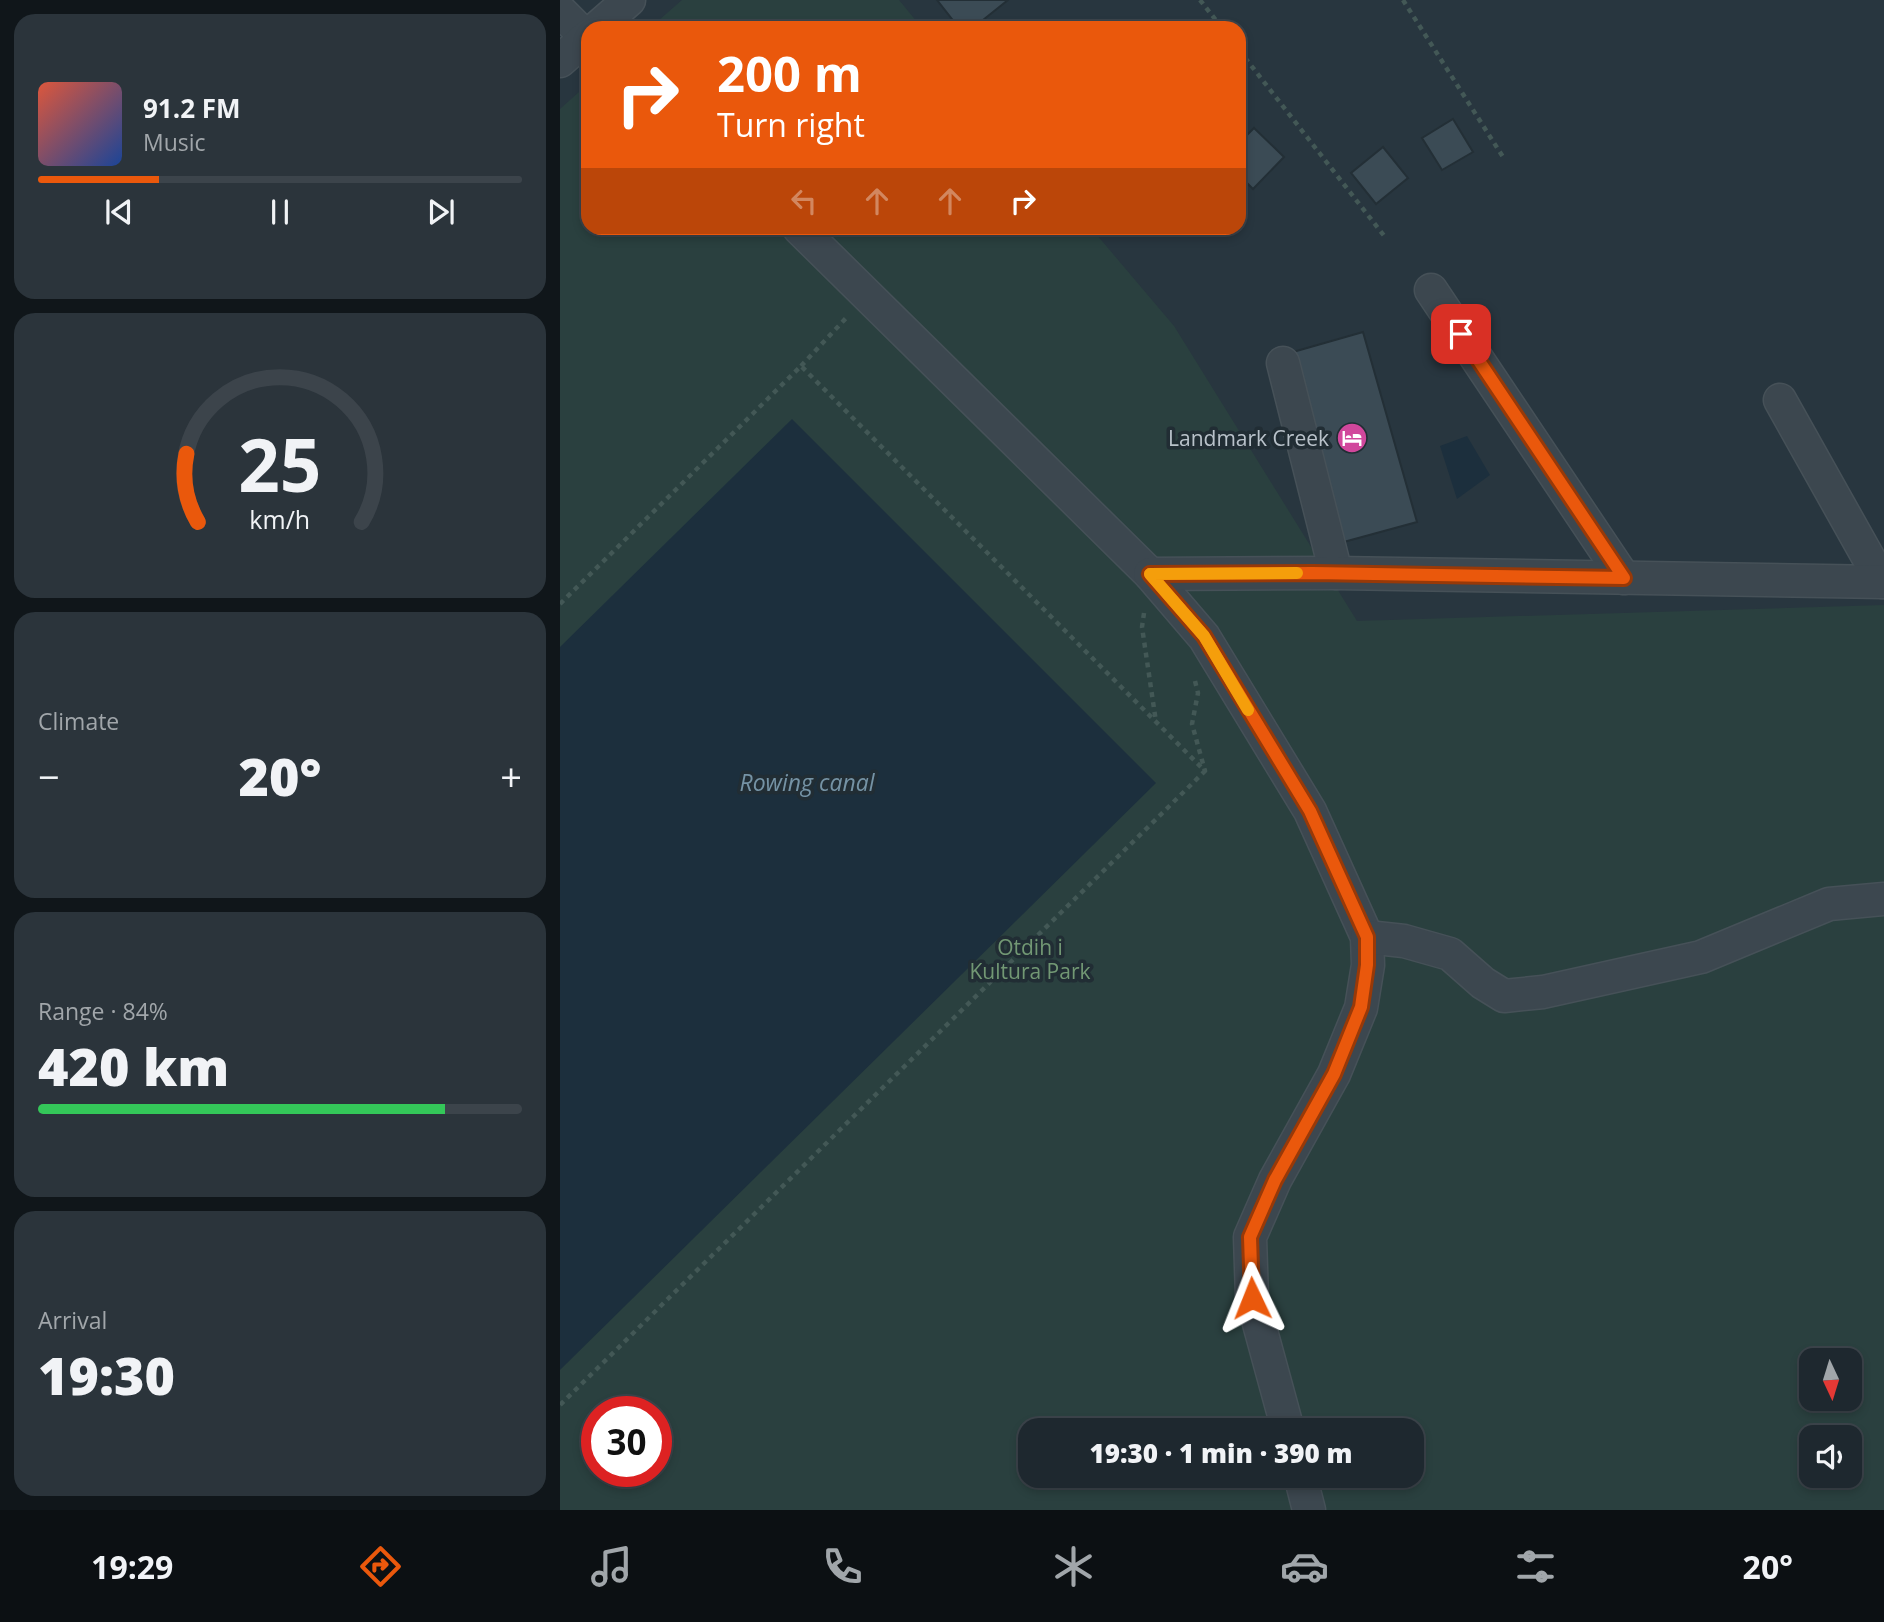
<!DOCTYPE html>
<meta charset="utf-8">
<style>
body{margin:0;font-family:"Open Sans",sans-serif;background:#2b343b;color:#f1f3f6;height:100vh;display:flex;flex-direction:column;font-size:26px;white-space:nowrap}
*{box-sizing:border-box;margin:0}
p{font-size:23px;color:#a1a6aa}
.icon{flex:none;width:38px;height:38px;fill:none;stroke:currentColor;stroke-width:2;stroke-linecap:round;stroke-linejoin:round}
.map{position:relative;flex:1;overflow:hidden}
.details{display:flex;flex-direction:column;gap:14px;padding:14px;background:#10161a;width:560px}
.details>*{flex:none}
.guide{position:absolute;left:21px;top:21px;width:665px;height:214px;border-radius:21px;box-shadow:0 4px 10px #0003,0 0 0 2px #3c444b;background:#ea580c;color:#fff;overflow:hidden}
.needle{width:46px;rotate:176deg}
.controls{position:absolute;left:1239px;top:1348px;display:grid;gap:14px}
.controls a{display:grid;place-items:center;width:63px;height:63px;border-radius:14px;background:#1e282f;box-shadow:0 4px 10px #0003,0 0 0 2px #3c444b;font-size:35px}
.speed{position:absolute;left:21px;top:1396px;display:flex;gap:14px;font-size:35px;font-weight:700;text-align:center}
.speed>*{display:grid;place-content:center;width:91px;height:91px;border-radius:50%;background:#1e282f;box-shadow:0 4px 10px #0003,0 0 0 2px #3c444b;line-height:1}
.speed .limit{border:10px solid #d22;background:#fff;color:#111}
.pin{position:absolute;display:grid;place-items:center;width:60px;height:60px;color:#fff;margin:-30px;border-radius:14px;box-shadow:0 4px 10px #0006}
.me{position:absolute;width:77px;margin:-38px;rotate:358deg;stroke-linejoin:round;filter:drop-shadow(0 0 5px #0008)}
.turn{display:flex;align-items:center;gap:24px;height:147px;padding:0 21px;font-size:32px}
.turn .icon{width:91px;height:91px;stroke-width:2.5}
.turn b{display:block;font-size:49px;line-height:60px}
.lanes{display:flex;align-items:center;height:66px;padding:0 21px;background:#0003;justify-content:center;gap:35px;direction:ltr}
.lanes .off{opacity:.35}
.big{font-size:52px;font-weight:800;line-height:1.1}
.details .widget{flex:1;display:flex;flex-direction:column;justify-content:center;gap:10px;min-width:0;padding:0 24px;border-radius:21px;background:#2b343b}
.details .dial{align-items:center;gap:0}
.dial svg{height:182px;overflow:visible;fill:none;stroke:#3c444b;stroke-width:7;stroke-linecap:round;text-anchor:middle}
.dial text{fill:#f1f3f6;stroke:none}
.song{display:flex;align-items:center;gap:21px}
.cover{width:84px;height:84px;border-radius:10px;background:linear-gradient(135deg,hsl(10 70% 55%),hsl(220 70% 35%))}
.played{height:7px;border-radius:4px;background:linear-gradient(90deg,#ea580c 25%,#3c444b 25%)}
.keys{display:flex;justify-content:space-around;direction:ltr}
.heat{display:flex;justify-content:space-between;align-items:center;font-size:38px;direction:ltr}
.charge{height:10px;border-radius:5px;background:linear-gradient(90deg,#34c759 84%,#3c444b 0)}
.trip{position:absolute;left:458px;top:1418px;width:406px;height:70px;border-radius:21px;background:#1e282f;box-shadow:0 4px 10px #0003,0 0 0 2px #3c444b;font-weight:800;line-height:70px;text-align:center}
.menu{display:flex;height:112px;justify-content:space-around;align-items:center;background:#0c1013;color:#a1a6aa}
.menu .icon{width:49px;height:49px}
.menu .active{color:#ea580c}
.menu b{font-size:32px;color:#f1f3f6}
main{display:flex;flex:1;min-height:0}
.map>svg:first-child{display:block}
</style>
<main>
<section class="details">
<div class="widget">
<div class="song"><i class="cover"></i><div><b>91.2 FM</b><p>Music</p></div></div>
<div class="played"></div>
<div class="keys"><svg class="icon" aria-label="previous" viewBox="0 0 24 24"><path d="M18 5L8 12l10 7zM5 5v14"/></svg><svg class="icon" aria-label="pause" viewBox="0 0 24 24"><path d="M8 5v14M16 5v14"/></svg><svg class="icon" aria-label="next" viewBox="0 0 24 24"><path d="M6 5l10 7-10 7zM19 5v14"/></svg></div>
</div>
<div class="widget dial"><svg viewBox="0 0 100 80">
<path d="M14 69A42 42 0 1 1 86 69"/>
<path d="M14 69A42 42 0 0 1 9 39" stroke="#ea580c"/>
<text x="50" y="56" font-size="32" font-weight="700">25</text>
<text x="50" y="72" font-size="11">km/h</text>
</svg></div>
<div class="widget"><p>Climate</p>
<div class="heat"><a>−</a><b class="big">20°</b><a>+</a></div>
</div>
<div class="widget"><p>Range · 84%</p><b class="big">420 km</b><div class="charge"></div></div>
<div class="widget"><p>Arrival</p><b class="big">19:30</b></div>
</section>
<div class="map">
<svg width="1324" height="1510" viewBox="0 0 1324 1510">
<rect width="100%" height="100%" fill="#28363f"/>
<g fill="#2a403f" fill-rule="evenodd">
<path d="M122 0H339L362 28H90Z"/>
<path d="M28 84V228H531L614 326 797 621 1324 605V1510H0V109ZM1251 1360H1290V1398H1251ZM37 1412H96V1472H37ZM471 1430H852V1475H471ZM1251 1437H1290V1475H1251Z"/>
</g>
<g fill="#1c2f3d">
<path d="M232 419 596 783 0 1370V647Z"/>
<path d="M907 436 930 475 897 499 880 446Z"/>
</g>
<g fill="#3b4b55" stroke="#232f36" stroke-width="2">
<path d="M377 0H448L413 28H399Z"/>
<path d="M893 119 913 152 882 170 862 138Z"/>
<path d="M694 128 724 157 693 189 679 175V143Z"/>
<path d="M823 147 848 178 816 204 791 173Z"/>
<path d="M803 332 857 522 780 543 726 354Z"/>
</g>
<g fill="none" stroke-linecap="round" stroke-linejoin="round">
<g stroke="#465158" stroke-width="35">
<g id="minor">
<path d="M0 11 28 39"/>
<path d="M37 28 69 0"/>
<path d="M0 61 28 36"/>
<path d="M239 228 590 574 644 637 750 811 807 937 808 965 801 1008 774 1074 715 1180 690 1237 692 1298 728 1430"/>
<path d="M871 290 1064 578"/>
<path d="M723 363 776 573"/>
<path d="M1220 400 1322 582"/>
<path d="M590 574 776 573 1324 582"/>
<path d="M807 937 844 941 890 954 923 983 944 996 983 992 1141 957 1269 904 1324 899"/>
<path d="M740 1475 749 1510"/>
</g>
</g>
<g stroke="#435856" stroke-width="4.5" stroke-dasharray="5 5" stroke-linecap="butt">
<path d="M640 0 662 28"/>
<path d="M843 0 943 157"/>
<path d="M679 50 825 237"/>
<path d="M241 366 288 316"/>
<path d="M0 604 241 366 645 771 0 1405"/>
<path d="M584 613 582 627 596 722"/>
<path d="M635 681 638 693 632 724 645 771"/>
</g>
<use href="#minor" stroke="#3c474f" stroke-width="32"/>
</g>
<g fill="none" stroke-linecap="round" stroke-linejoin="round">
<g stroke="#983908" stroke-width="18">
<path id="route" d="M692 1298 690 1237 715 1180 774 1074 801 1007 807 965V937L750 811 644 636 590 574 753 573 1064 578 901 334"/>
</g>
<use href="#route" stroke="#ea580c" stroke-width="12"/>
<path stroke="#f59e0b" stroke-width="12" d="M688 710 644 636 590 574 737 573"/>
</g>
<defs>
<g id="hotel-disc" transform="scale(1.575)"><circle r="9.5" fill="#d1479c" stroke="#212d34"/><path d="M-6-4.5h1.5V1H6V5H4.5V3h-9V5H-6ZM-4 0a1.8 1.8 0 1 1 3.6 0ZM.5 0V-2.5h3Q6-2.5 6 0Z" fill="#fff"/></g>
</defs>
<g fill-rule="evenodd">
<use href="#hotel-disc" x="792" y="438"/>
</g>
<g text-anchor="middle" dominant-baseline="central" stroke-width="7" stroke-linejoin="round" paint-order="stroke">
<g font-size="21" fill="#b9c2ca" stroke="#212d34" text-anchor="end">
<text x="769" y="438">Landmark Creek</text>
</g>
<g font-size="21" fill="#729874" stroke="#212d34">
<text x="470" y="947">Otdih i<tspan x="470" dy="24">Kultura Park</tspan></text>
</g>
<g font-size="23" font-style="italic" fill="#7593a5" stroke="#212d34">
<text x="247" y="782">Rowing canal</text>
</g>
</g>
</svg>
<div class="controls">
<a><svg class="needle" viewBox="-14 -14 28 28"><path d="M0-13l5 13h-10z" fill="#e53935"/><path d="M0 13l5-13h-10z" fill="#a1a6aa"/></svg></a>
<a><svg class="icon" aria-label="sound" viewBox="0 0 24 24"><path d="M4 9h4l5-4v14l-5-4H4zM17 9q2 3 0 6"/></svg></a>
</div>
<div class="speed"><div class="limit">30</div></div>
<div class="pin" style="left:901px;top:334px;background:#d93025"><svg class="icon" aria-label="arrive" viewBox="0 0 24 24"><path d="M6 21V4h12l-3 4 3 4H6"/></svg></div>
<svg class="me" style="left:692px;top:1298px" viewBox="-20 -20 40 40"><path d="M0-17L14 15 0 8-14 15z" fill="#ea580c" stroke="#fff" stroke-width="4"/></svg>
<div class="trip">19:30 · 1 min · 390 m</div>
<div class="guide">
<div class="turn"><svg class="icon" aria-label="right" viewBox="0 0 24 24"><path d="M7 20v-9h11M14 6l5 5-5 5"/></svg><div><b>200 m</b>Turn right</div></div>
<div class="lanes"><svg class="icon off" aria-label="left" viewBox="0 0 24 24"><path d="M17 20v-9H6M10 6l-5 5 5 5"/></svg><svg class="icon off" aria-label="ahead" viewBox="0 0 24 24"><path d="M12 20V5M6 11l6-6 6 6"/></svg><svg class="icon off" aria-label="ahead" viewBox="0 0 24 24"><path d="M12 20V5M6 11l6-6 6 6"/></svg><svg class="icon" aria-label="right" viewBox="0 0 24 24"><path d="M7 20v-9h11M14 6l5 5-5 5"/></svg></div>
</div>
</div>
</main>
<nav class="menu">
<b>19:29</b>
<svg class="icon active" aria-label="directions" viewBox="0 0 24 24"><path d="M12 3l9 9-9 9-9-9zM9 14v-3h6M13 9l2 2-2 2"/></svg>
<svg class="icon" aria-label="music" viewBox="0 0 24 24"><path d="M9 18V5l10-2v13"/><circle cx="6" cy="18" r="3"/><circle cx="16" cy="16" r="3"/></svg>
<svg class="icon" aria-label="phone" viewBox="0 0 24 24"><path d="M5 4h4l2 5-3 2q2 4 5 5l2-3 5 2v4C11 20 4 13 5 4z"/></svg>
<svg class="icon" aria-label="climate" viewBox="0 0 24 24"><path d="M12 3v18M4 7l16 10M4 17L20 7"/></svg>
<svg class="icon" aria-label="car" viewBox="0 0 24 24"><path d="M5 17H2v-5l4-1 3-4h7l3 4 3 1v5h-3M9 17h6M6 11h13"/><circle cx="7" cy="17" r="2"/><circle cx="17" cy="17" r="2"/></svg>
<svg class="icon" aria-label="filters" viewBox="0 0 24 24"><path d="M4 7h16M4 17h16"/><circle cx="9" cy="7" r="2"/><circle cx="15" cy="17" r="2"/></svg>
<b>20°</b>
</nav>
